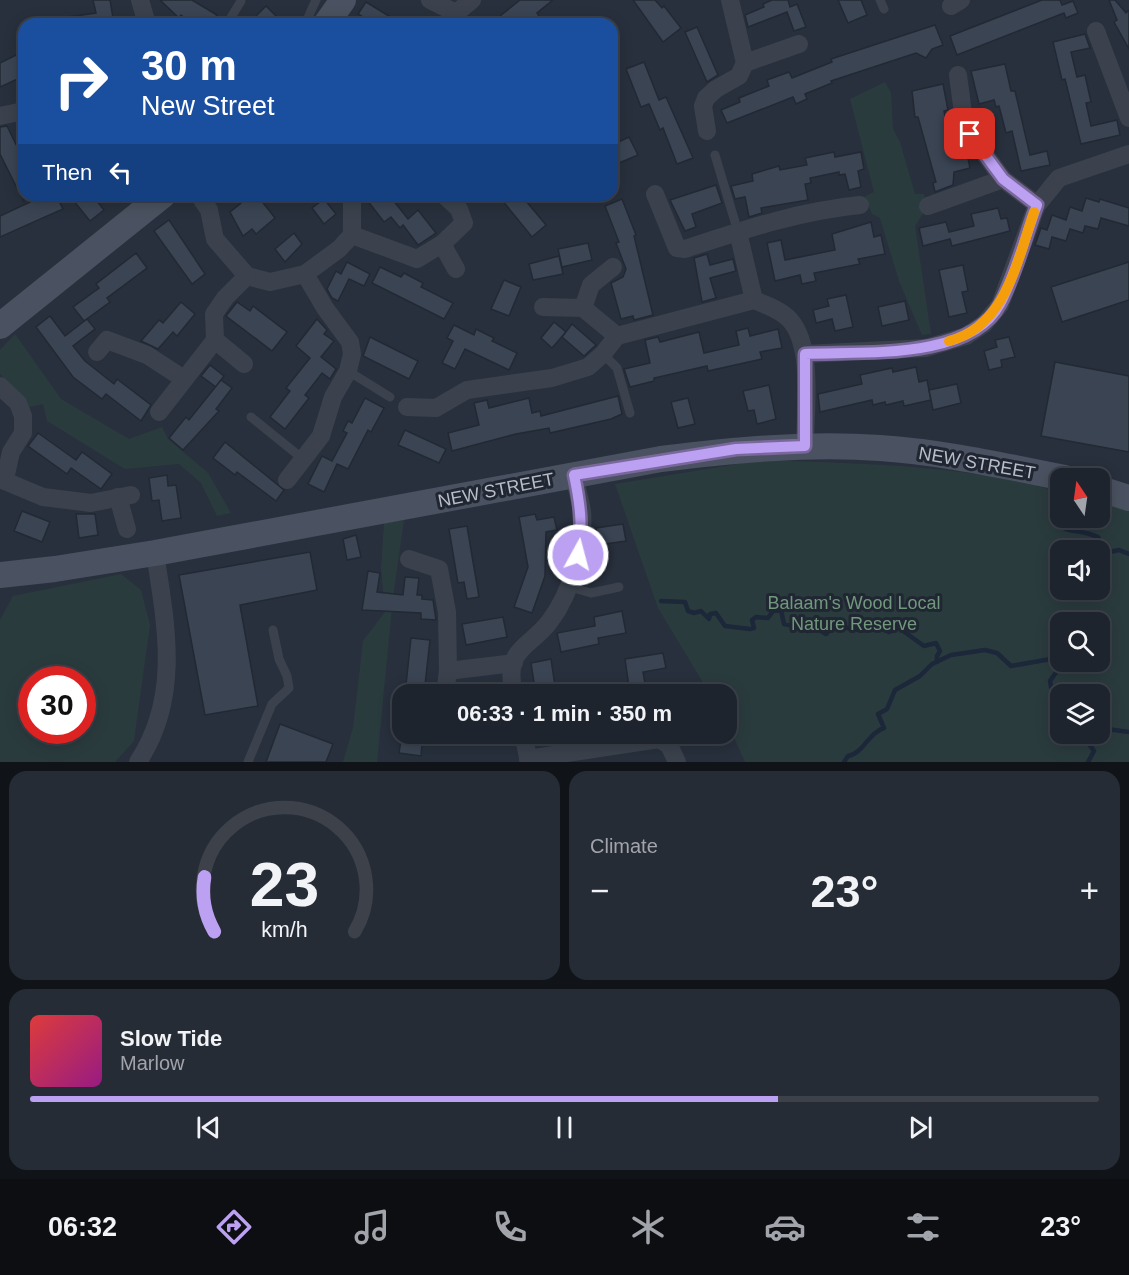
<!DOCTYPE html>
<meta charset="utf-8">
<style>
body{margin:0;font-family:Helvetica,sans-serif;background:#262c36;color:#f1f3f6;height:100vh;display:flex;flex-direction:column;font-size:22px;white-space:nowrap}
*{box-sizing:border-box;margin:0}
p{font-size:20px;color:#a1a4aa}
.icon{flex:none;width:33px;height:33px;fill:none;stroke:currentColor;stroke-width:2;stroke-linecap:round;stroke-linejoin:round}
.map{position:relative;height:762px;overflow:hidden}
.side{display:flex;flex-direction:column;gap:9px;padding:9px;background:#101419;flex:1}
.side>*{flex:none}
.hud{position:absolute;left:18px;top:18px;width:600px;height:183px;border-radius:18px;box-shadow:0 3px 15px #0003,0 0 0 2px #3c414a;background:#1a4fa0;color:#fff;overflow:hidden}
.needle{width:39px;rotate:347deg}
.buttons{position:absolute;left:1050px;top:468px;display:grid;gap:12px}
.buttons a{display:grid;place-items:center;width:60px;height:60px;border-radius:12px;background:#1e242e;box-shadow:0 3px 15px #0003,0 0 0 2px #3c414a;font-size:30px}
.speed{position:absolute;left:18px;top:666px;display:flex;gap:12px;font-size:30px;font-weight:700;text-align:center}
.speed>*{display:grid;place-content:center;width:78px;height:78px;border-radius:50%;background:#1e242e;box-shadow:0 3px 15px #0003,0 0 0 2px #3c414a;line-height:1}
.speed .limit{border:9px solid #d22;background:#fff;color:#111}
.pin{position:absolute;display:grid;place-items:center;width:51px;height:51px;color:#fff;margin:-26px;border-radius:12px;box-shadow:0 3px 9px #0006}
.me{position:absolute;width:66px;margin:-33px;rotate:7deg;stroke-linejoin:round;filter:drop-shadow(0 0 4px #0008)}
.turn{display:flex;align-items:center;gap:21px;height:126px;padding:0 24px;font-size:27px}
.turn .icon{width:78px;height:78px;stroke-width:2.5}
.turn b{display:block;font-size:42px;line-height:51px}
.then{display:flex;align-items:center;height:57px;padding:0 24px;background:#0003;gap:12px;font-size:22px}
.big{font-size:45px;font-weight:700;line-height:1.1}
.side .widget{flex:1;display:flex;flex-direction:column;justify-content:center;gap:9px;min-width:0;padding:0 21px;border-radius:18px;background:#262c36}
.side .dial{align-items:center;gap:0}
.dial svg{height:156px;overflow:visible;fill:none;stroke:#3c414a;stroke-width:7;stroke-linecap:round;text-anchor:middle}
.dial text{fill:#f1f3f6;stroke:none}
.song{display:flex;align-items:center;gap:18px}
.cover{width:72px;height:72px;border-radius:9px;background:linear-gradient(135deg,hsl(0 70% 55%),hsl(310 70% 35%))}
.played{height:6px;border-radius:3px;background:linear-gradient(90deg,#bca0f2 70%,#3c414a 70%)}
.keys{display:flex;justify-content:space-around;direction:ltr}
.heat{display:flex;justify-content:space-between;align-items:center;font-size:33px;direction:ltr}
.side .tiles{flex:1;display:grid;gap:9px;grid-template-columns:1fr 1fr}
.widget:last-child{grid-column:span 2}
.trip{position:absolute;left:392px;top:684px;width:345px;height:60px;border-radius:18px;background:#1e242e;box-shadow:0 3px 15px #0003,0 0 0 2px #3c414a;font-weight:700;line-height:60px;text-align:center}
.dock{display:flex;height:96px;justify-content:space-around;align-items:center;background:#0c0e12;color:#a1a4aa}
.dock .icon{width:42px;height:42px}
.dock .selected{color:#bca0f2}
.dock b{font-size:27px;color:#f1f3f6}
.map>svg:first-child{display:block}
</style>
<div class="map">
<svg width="1129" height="762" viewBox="0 0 1129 762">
<rect width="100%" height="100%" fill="#28303d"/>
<g fill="#2a3b3e" fill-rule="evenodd">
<path d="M885 82 891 93 893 129 900 142 915 194H924L926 209 915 226 931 334 922 335 899 281 880 218 872 214 865 196 874 192 850 99Z"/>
<path d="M15 334 61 399 129 439 162 427 168 439 208 473 231 513 217 516 201 483 179 464 125 469 47 421 43 404 30 407 0 374V350Z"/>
<path d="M762 460C863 464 963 464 1060 492V518H1100V503L1129 511V762H745L726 720V694H710L658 608 615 484ZM1060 550H1100V590H1060ZM1060 622H1100V662H1060ZM1060 694H1100V734H1060Z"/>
<path d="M404 520 393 597 377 762H343L353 728 363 641 385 612 381 568 384 523Z"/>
<path d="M121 574 141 590 150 625 134 741 115 762H0V620L13 596ZM32 680H82V730H32Z"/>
</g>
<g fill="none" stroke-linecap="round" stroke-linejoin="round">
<g stroke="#1c273a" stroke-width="4.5">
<path d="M1053 500C1052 540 1073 525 1098 537L1100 541 1097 550"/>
<path d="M1100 554 1119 550 1129 554"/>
<path d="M661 601 685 602 688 611 694 613 701 611 709 619 710 614 716 613 725 626 750 629 754 628 752 620 756 617 768 618 773 611 781 610 784 624 804 628 807 631 818 629 826 634C840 617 860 639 877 626L889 632 899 628 924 646 936 643 940 651 937 656V662"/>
<path d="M1100 728 1129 732"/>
<path d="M1082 734 1094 751 1088 762"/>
<path d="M844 762 848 756C864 753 868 733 884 728L878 714 887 709 895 690 920 676 932 664 951 655 985 650 997 653 1011 666 1051 659 1057 662 1059 668 1050 681 1051 687H1071L1077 694"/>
</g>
</g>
<g fill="#3a4453" stroke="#222934" stroke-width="1.5">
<path d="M93 0H110L114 24H69L68 17 96 13Z"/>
<path d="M160 0H192L217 15 210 24H192L181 15 179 18Z"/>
<path d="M520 0H553L537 13 539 16 530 24H490Z"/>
<path d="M633 0H655L662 8 664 6 681 28 663 42Z"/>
<path d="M772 0H788L790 7 797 4 806 27 794 31 787 12 748 27 745 15 764 7 763 4Z"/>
<path d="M838 0H861L867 15 848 23Z"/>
<path d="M1042 0H1060L1062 5 1073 1 1078 13 1066 18 1064 13 957 55 950 36Z"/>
<path d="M1109 0H1115L1126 13 1129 10V49L1114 22 1117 20Z"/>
<path d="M366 2 402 24H374L358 14Z"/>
<path d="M266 6 284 24H248Z"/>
<path d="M935 25 943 45 932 49 926 58 916 53 831 81 832 83 805 94 807 99 796 104 793 97 727 123 721 110 740 102 739 98 769 86 767 80 789 72 792 78 832 62 831 59Z"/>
<path d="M697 27 718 75 707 82 685 32Z"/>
<path d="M1085 34 1090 48 1071 52 1077 77 1085 75 1091 102 1086 103 1091 126 1117 120 1120 135 1081 144 1065 79 1062 80 1053 42Z"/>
<path d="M24 51V76L0 87V63Z"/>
<path d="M644 62 659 100 666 97 693 158 677 164 663 128 660 130 649 104 641 107 626 69Z"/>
<path d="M1005 64 1011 91H1015L1030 155 1047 151 1050 165 1021 171 1012 131 1006 133 999 106 996 107 994 100 979 104 971 71Z"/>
<path d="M943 84 948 110 944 111 954 156 967 153 970 168 954 172 953 185 935 192 933 183 936 182 918 117H915L912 91Z"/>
<path d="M7 126 24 161V202L0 154V127Z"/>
<path d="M629 137 638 155 612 166V145Z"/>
<path d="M834 152 835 157 861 152 864 169 858 171 861 187 849 190 845 174 839 175V172L810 178 811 183 805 184 808 200 761 208 762 213 749 217 745 197 735 199 731 186 753 181 752 174 779 166 780 170 807 165 805 158Z"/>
<path d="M716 185 722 203 692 214 696 227 685 231 670 200Z"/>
<path d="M45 195H56L63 209 0 237V216Z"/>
<path d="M69 195H92L104 210 90 221Z"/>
<path d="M235 195H257L275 218 256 234 252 229 243 236 230 212 241 203Z"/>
<path d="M373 195H389L408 219 418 210 436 233 418 245 403 225 400 228 391 217 384 222 367 200Z"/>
<path d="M498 195H521L546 225 532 237Z"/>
<path d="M1086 198 1099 202 1100 199 1129 208V226L1101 218 1098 229 1085 226 1083 233 1070 229 1066 241 1052 237 1049 249 1035 245 1041 228 1047 230 1052 215 1066 220 1070 207 1082 211Z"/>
<path d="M324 199 336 214 324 224 312 208Z"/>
<path d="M622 199 636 235 634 236 653 315 634 320 633 316 621 319 611 283 623 277 626 269 616 243 619 242 605 206Z"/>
<path d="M998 208 1001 219 1007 218 1010 231 952 246 950 239 923 246 919 228 946 222 949 232 974 226 971 214Z"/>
<path d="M169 220 205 274 192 284 154 231Z"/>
<path d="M871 222 874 237 881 235 885 254 858 259 860 264 814 273 816 281 802 284 800 275 775 281 767 243 781 240 785 260 835 250 832 234Z"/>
<path d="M294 233 302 244 285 262 275 249Z"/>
<path d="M588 243 592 260 562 267 558 249Z"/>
<path d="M136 253 147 268 107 298 110 302 84 321 73 307 99 288 96 284Z"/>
<path d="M707 254 710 265 733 259 736 271 710 278 716 298 702 302 694 258Z"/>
<path d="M559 256 563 274 533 280 529 264Z"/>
<path d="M347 262 370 274 364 286 349 279 338 301 332 298 327 289 336 271 341 274Z"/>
<path d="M1129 262V300L1062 322 1051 287Z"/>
<path d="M963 265 968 291 962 292 967 313 949 317 939 270Z"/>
<path d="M380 267 401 277 404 273 423 283 421 287 453 303 444 319 372 283Z"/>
<path d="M504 280 521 287 509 316 491 309Z"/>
<path d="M846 295 853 327 835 331 832 319 816 323 813 310 829 306 827 299Z"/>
<path d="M905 301 909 320 882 326 878 307Z"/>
<path d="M181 302 195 314 177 336 173 332 158 349 141 341 159 320 163 323Z"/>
<path d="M237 302 250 311 253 306 287 332 272 351 226 316Z"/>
<path d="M50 316 65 336 87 319 95 329 73 346 85 361 114 384 117 379 151 405 141 421 106 394 102 399 73 377 36 327Z"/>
<path d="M317 319 327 330 324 334 334 341 321 357 336 369 330 379 322 373 305 395 309 398 285 429 270 417 290 391 286 388 310 358 296 346Z"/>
<path d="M554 322 566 332 552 348 541 338Z"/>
<path d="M572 324 596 345 584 356 562 337Z"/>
<path d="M454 325 474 335 476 329 494 338 492 341 517 353 509 370 465 349 455 369 442 363 453 341 447 338Z"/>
<path d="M748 328 750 336 778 329 782 348 760 352 762 359 708 371 707 366 654 378V381L630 387 624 369 650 363 645 340 658 337 660 342 699 332 704 353 739 345 736 331Z"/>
<path d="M370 337 418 361 409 379 363 356Z"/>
<path d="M1009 337 1015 357 1001 360 1002 367 989 370 984 351 997 347 995 340Z"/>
<path d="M1055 362 1129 376V452L1041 436Z"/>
<path d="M210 365 224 376 216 387 201 376Z"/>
<path d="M916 367 919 382 927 380 931 400 904 406 903 401 886 405 885 402 873 405 872 400 820 412 818 394 862 384 860 375 892 368 893 372Z"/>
<path d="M221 380 232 388 216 409 219 411 183 450 169 438 186 417 189 420Z"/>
<path d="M957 384 961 403 933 410 929 390Z"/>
<path d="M769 385 776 419 757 424 754 410 748 411 743 391Z"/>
<path d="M618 396 622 414 611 419 550 433 549 428 516 434 452 451 448 433 479 425 474 403 487 400 489 408 529 398 532 413 540 411 541 416Z"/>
<path d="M365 398 384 408 371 432 368 430 348 469 337 464 324 492 308 484 322 456 332 461 347 433 343 431 348 421 352 423Z"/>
<path d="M688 398 695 424 678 428 671 402Z"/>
<path d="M405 430 446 449 439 463 398 445Z"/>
<path d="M38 433 76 460 82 452 112 474 101 489 71 468 67 474 28 446Z"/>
<path d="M225 442 284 490 276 501 237 472 235 475 213 458Z"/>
<path d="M167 475 168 486 176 485 181 518 162 521 159 500 152 501 149 478Z"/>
<path d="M22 511 50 522 42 542 14 531Z"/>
<path d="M76 514H95L98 535 79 538Z"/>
<path d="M535 514 537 520 554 517 557 530 546 532 545 576 532 613 514 607 528 567 519 517Z"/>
<path d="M623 524 626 541 598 545 596 528Z"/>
<path d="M467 526 479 597 467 599 464 582 458 583 449 529Z"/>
<path d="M356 535 361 557 347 560 343 539Z"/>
<path d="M310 552 317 590 240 605 258 706 205 715 179 575Z"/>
<path d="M368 571 380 573 377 592 403 595 405 577 419 578 417 595H422V599L433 600 436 620 421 619V613L362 610Z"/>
<path d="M622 611 626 633 598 638 599 644 561 652 557 633 595 626 594 617Z"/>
<path d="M503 617 507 637 466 645 462 624Z"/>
<path d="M411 638 430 640 424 694H405Z"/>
<path d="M663 653 666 668 643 672 647 694H630L625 659Z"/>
<path d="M551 659 555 686 535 689 531 663Z"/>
<path d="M280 724 333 744 326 762H266Z"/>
<path d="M402 734H423L421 756 399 753Z"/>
</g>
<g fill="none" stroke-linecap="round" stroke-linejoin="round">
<g stroke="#3b424d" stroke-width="9">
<path d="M880 0 884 9"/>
<path d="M227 24 241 1"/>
<path d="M305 24 316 0"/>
<path d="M715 155 738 232"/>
<path d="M603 354 617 368 630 413"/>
<path d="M348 371 390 397"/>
<path d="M251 417 303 459"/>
<path d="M567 586 591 593 619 587"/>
<path d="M248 762 272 704 289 688 287 676 279 659 273 630"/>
</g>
<g stroke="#3b424d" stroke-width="18">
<path d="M140 0 147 24"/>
<path d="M430 0 456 13"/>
<path d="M730 0 745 63"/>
<path d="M951 6 961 0"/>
<path d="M455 24 456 13 472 0"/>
<path d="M1096 31 1129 118"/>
<path d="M958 75 964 121 970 134 1003 179"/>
<path d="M0 116 24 111"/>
<path d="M707 131 703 106 706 98 716 89 739 76 745 63 799 44"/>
<path d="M655 194 677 248 685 249C743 230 799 211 860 205"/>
<path d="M199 195 209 210 215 239 247 276 270 282 305 274 339 249 352 235"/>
<path d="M352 195V235L417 259 442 244 464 223 459 209 444 195"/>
<path d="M928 206 1003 179 1037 205"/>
<path d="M738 232 754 300"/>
<path d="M442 244 456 269"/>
<path d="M543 307 583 308 617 336"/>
<path d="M583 308 591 285 613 267"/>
<path d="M215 340 244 364"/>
<path d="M97 352 107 340 147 355 184 379"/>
<path d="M805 354 926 348 966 336 984 324 1000 305 1037 205 1059 178 1129 154"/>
<path d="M0 386 18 403 23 416V433L11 452 5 479"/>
<path d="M407 407 436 408 467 390 552 378 588 367 603 354 617 336 754 300C766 305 781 310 790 320 814 347 805 411 805 446"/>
<path d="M159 412 215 340 214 314 225 298 247 276"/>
<path d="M0 479 43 497 91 503 131 495"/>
<path d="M287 480 321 436 333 397 348 371 352 354 350 342 325 308 305 274"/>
<path d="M118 497 127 529"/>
<path d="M409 559 439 569 447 612 448 671"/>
<path d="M445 694 448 671 514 663"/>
<path d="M514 694C503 648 529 649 550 621 571 593 585 546 582 511 580 499 576 487 574 475"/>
<path d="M523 734 529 762"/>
<path d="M528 759 659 739 669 745 677 762"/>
<path d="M138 762C181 697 166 625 155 553"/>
</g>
<g stroke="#4a5160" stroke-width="26">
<path d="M326 24 343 0"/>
<path d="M0 326 163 195"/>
<path d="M1100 489 1129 498"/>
<path d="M0 575 55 569 155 553 661 459C734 450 806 443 880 448 942 452 1004 466 1065 478"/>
</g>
</g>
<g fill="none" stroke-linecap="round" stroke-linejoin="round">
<g stroke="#7a689d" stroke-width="15">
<path id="route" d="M578 555C583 526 580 503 574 475L736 449 805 446V354C860 351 970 361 1000 304 1016 274 1025 237 1037 205L1003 179 970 134"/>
</g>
<use href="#route" stroke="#bca0f2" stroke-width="10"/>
<path stroke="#f59e0b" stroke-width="10" d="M949 341C1006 326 1017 261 1034 212"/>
</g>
<g text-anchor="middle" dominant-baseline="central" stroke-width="6" stroke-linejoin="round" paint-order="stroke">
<g font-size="18" fill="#b8bdc8" stroke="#202733">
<text transform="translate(977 463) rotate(10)">NEW STREET</text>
<text transform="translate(496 490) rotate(-11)">NEW STREET</text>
</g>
<g font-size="18" fill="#71977c" stroke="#202733">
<text x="854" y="603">Balaam's Wood Local<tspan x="854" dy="21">Nature Reserve</tspan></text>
</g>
</g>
</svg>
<div class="buttons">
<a><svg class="needle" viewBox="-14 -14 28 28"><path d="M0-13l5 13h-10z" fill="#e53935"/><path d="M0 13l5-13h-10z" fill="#a1a4aa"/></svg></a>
<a><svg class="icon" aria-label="sound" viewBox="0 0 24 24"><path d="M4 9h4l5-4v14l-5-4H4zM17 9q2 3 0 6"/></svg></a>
<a><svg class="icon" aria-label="search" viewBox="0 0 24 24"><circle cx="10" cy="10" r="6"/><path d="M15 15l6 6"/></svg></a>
<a><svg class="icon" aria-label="layers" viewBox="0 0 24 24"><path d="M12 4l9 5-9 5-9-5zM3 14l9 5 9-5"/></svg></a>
</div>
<div class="speed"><div class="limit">30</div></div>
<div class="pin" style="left:970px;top:134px;background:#d93025"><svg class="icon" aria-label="arrive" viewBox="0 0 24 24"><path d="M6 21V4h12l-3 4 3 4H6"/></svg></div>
<svg class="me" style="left:578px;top:555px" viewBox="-20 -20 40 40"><circle r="17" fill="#bca0f2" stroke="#fff" stroke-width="3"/><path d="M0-11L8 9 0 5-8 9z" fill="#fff"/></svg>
<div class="trip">06:33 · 1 min · 350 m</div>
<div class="hud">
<div class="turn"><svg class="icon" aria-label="right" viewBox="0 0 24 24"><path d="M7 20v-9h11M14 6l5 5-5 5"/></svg><div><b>30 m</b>New Street</div></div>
<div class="then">Then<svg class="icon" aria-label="left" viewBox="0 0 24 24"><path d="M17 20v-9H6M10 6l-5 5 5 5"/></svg></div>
</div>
</div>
<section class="side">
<div class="tiles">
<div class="widget dial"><svg viewBox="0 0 100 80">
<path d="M14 69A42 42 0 1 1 86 69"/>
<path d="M14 69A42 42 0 0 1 9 41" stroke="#bca0f2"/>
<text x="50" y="56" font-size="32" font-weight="700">23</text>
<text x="50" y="72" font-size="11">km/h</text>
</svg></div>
<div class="widget"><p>Climate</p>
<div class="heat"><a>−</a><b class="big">23°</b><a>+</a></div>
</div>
<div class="widget">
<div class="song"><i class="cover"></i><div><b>Slow Tide</b><p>Marlow</p></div></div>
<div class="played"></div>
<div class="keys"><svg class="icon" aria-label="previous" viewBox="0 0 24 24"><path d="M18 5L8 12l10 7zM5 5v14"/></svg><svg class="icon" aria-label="pause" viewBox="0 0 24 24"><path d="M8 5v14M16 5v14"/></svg><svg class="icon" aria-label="next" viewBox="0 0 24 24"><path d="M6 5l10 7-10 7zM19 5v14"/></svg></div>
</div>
</div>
</section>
<nav class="dock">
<b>06:32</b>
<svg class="icon selected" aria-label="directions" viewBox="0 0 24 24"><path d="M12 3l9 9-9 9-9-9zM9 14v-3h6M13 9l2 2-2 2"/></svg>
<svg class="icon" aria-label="music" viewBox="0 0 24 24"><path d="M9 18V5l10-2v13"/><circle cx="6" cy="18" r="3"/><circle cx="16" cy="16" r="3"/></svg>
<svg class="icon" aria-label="phone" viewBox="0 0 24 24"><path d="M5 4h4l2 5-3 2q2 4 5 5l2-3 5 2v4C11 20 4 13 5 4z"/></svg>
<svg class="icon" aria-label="climate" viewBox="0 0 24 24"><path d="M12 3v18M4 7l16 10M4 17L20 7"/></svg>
<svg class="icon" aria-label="car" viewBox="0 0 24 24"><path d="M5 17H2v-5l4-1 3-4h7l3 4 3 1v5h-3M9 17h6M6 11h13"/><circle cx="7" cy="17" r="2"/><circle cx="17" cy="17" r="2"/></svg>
<svg class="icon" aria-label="filters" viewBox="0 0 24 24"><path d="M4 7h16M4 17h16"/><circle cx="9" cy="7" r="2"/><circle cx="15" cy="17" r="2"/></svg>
<b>23°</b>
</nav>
